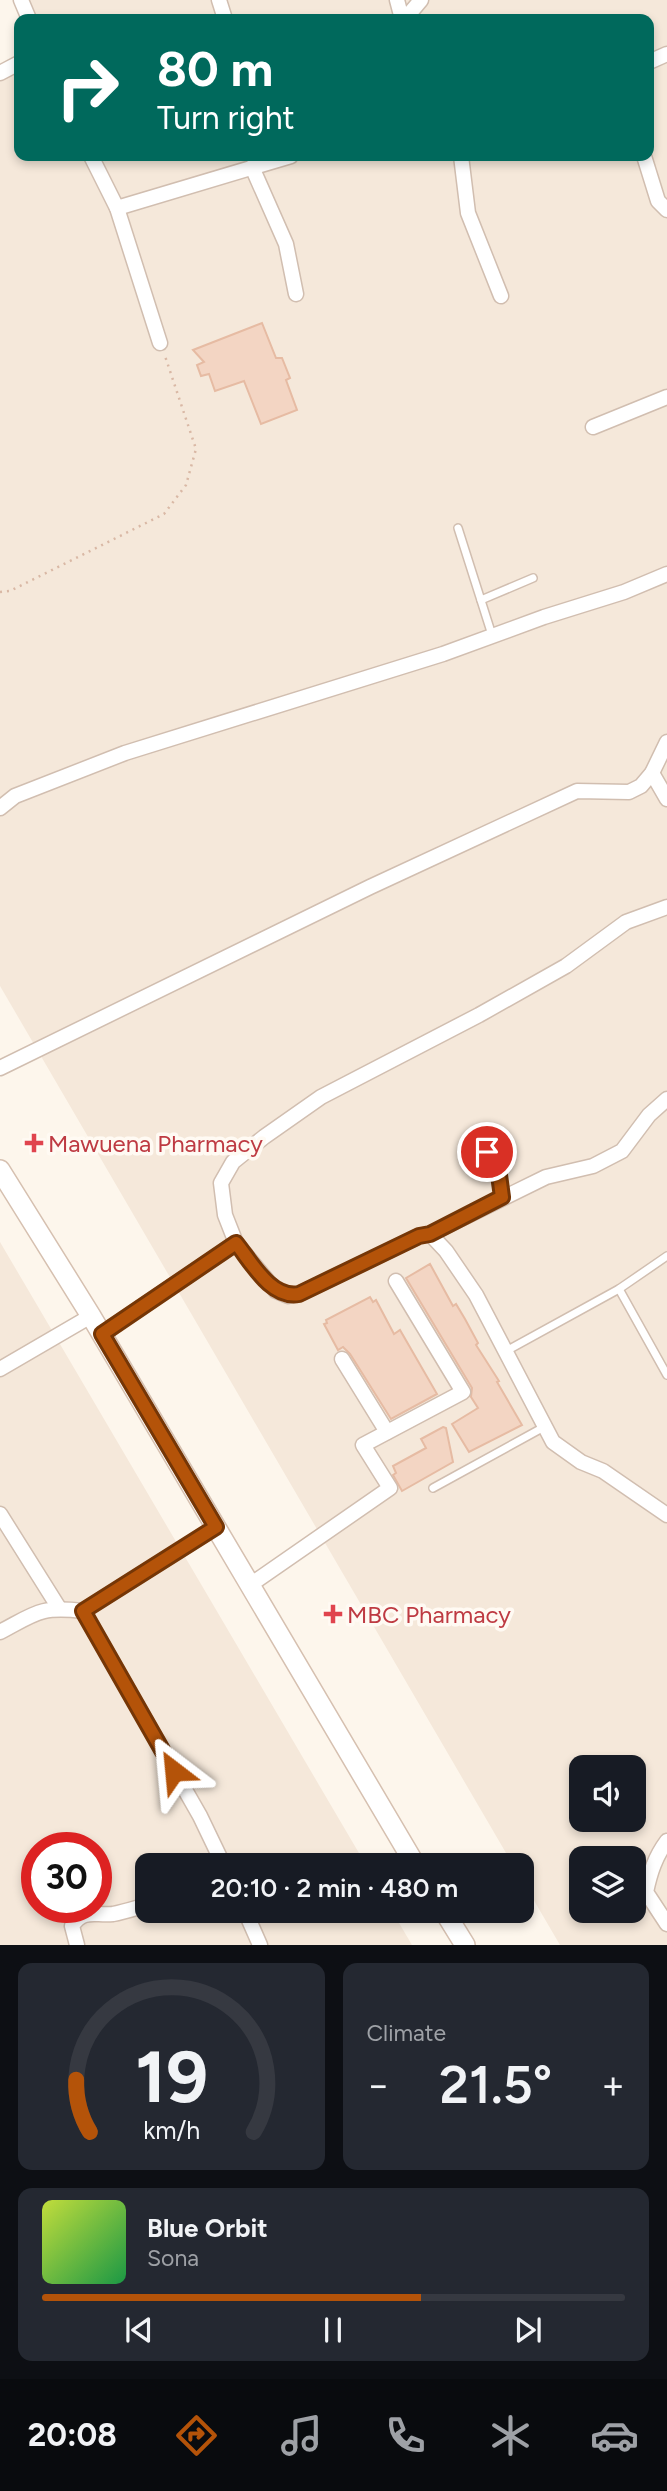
<!DOCTYPE html>
<meta charset="utf-8">
<style>
body{margin:0;font-family:Figtree,sans-serif;background:#242831;color:#f1f3f6;height:100vh;display:flex;flex-direction:column;font-size:26px;white-space:nowrap}
*{box-sizing:border-box;margin:0}
p{font-size:23px;color:#9ea1a6}
.icon{flex:none;width:38px;height:38px;fill:none;stroke:currentColor;stroke-width:2;stroke-linecap:round;stroke-linejoin:round}
.map{position:relative;height:1945px;overflow:hidden}
.details{display:flex;flex-direction:column;gap:18px;padding:18px;background:#0d0f14;flex:1}
.details>*{flex:none}
.top-card{position:absolute;left:14px;top:14px;width:640px;height:147px;border-radius:14px;box-shadow:0 4px 10px #0003;background:#00695c;color:#fff;overflow:hidden}
.fabs{position:absolute;left:569px;top:1755px;display:grid;gap:14px}
.fabs a{display:grid;place-items:center;width:77px;height:77px;border-radius:14px;background:#171b24;box-shadow:0 4px 10px #0003;font-size:35px}
.speed{position:absolute;left:21px;top:1832px;display:flex;gap:14px;font-size:35px;font-weight:700;text-align:center}
.speed>*{display:grid;place-content:center;width:91px;height:91px;border-radius:50%;background:#171b24;box-shadow:0 4px 10px #0003;line-height:1}
.speed .limit{border:10px solid #d22;background:#fff;color:#111}
.pin{position:absolute;display:grid;place-items:center;width:60px;height:60px;color:#fff;margin:-30px;border:4px solid #fff;border-radius:50%;box-shadow:0 2px 7px #0007}
.me{position:absolute;width:77px;margin:-38px;rotate:331deg;stroke-linejoin:round;filter:drop-shadow(0 0 5px #0008)}
.turn{display:flex;align-items:center;gap:24px;height:147px;padding:0 28px;font-size:32px}
.turn .icon{width:91px;height:91px;stroke-width:2.5}
.turn b{display:block;font-size:49px;line-height:60px}
.big{font-size:52px;font-weight:600;line-height:1.1}
.details .card{flex:1;display:flex;flex-direction:column;justify-content:center;gap:10px;min-width:0;padding:0 24px;border-radius:14px;background:#242831}
.details .dial{align-items:center;gap:0}
.dial svg{height:182px;overflow:visible;fill:none;stroke:#363941;stroke-width:7;stroke-linecap:round;text-anchor:middle}
.dial text{fill:#f1f3f6;stroke:none}
.song{display:flex;align-items:center;gap:21px}
.cover{width:84px;height:84px;border-radius:10px;background:linear-gradient(135deg,hsl(70 70% 55%),hsl(140 70% 35%))}
.played{height:7px;border-radius:4px;background:linear-gradient(90deg,#b45309 65%,#363941 65%)}
.keys{display:flex;justify-content:space-around;direction:ltr}
.heat{display:flex;justify-content:space-between;align-items:center;font-size:38px;direction:ltr}
.details .tiles{flex:1;display:grid;gap:18px;grid-template-columns:1fr 1fr}
.card:last-child{grid-column:span 2}
.trip{position:absolute;left:135px;top:1853px;width:399px;height:70px;border-radius:14px;background:#171b24;box-shadow:0 4px 10px #0003;font-weight:600;line-height:70px;text-align:center}
.tab-bar{display:flex;height:112px;justify-content:space-around;align-items:center;background:#090b0e;color:#9ea1a6}
.tab-bar .icon{width:49px;height:49px}
.tab-bar .active{color:#b45309}
.tab-bar b{font-size:32px;color:#f1f3f6}
.map>svg:first-child{display:block}
</style>
<div class="map">
<svg width="667" height="1945" viewBox="0 0 667 1945">
<rect width="100%" height="100%" fill="#fdf6ec"/>
<g fill="#f5e8da" fill-rule="evenodd">
<path d="M22 0H667V1945H560L522 1880V1866L513 1865 0 986V78L19 53V156H649V19H29ZM581 1768H634V1820H581ZM581 1858H634V1911H581Z"/>
<path d="M0 1242 366 1865 147 1866V1911H392L412 1945H0ZM37 1848H96V1908H37Z"/>
</g>
<g fill="#f3d5c3" stroke="#e6bba3" stroke-width="2">
<path d="M262 323 276 358H282L290 378 286 380 297 410 261 424 244 381 215 391 209 374 201 376 197 365 204 362 193 350Z"/>
<path d="M430 1264 453 1306 456 1304 465 1319 478 1343 476 1345 499 1381 497 1382 522 1425 469 1452 452 1424 478 1408 471 1397 472 1388 406 1278Z"/>
<path d="M370 1297 373 1302 376 1300 394 1334 400 1330 437 1394 391 1419 350 1354 343 1347 338 1350 324 1324 327 1323 326 1320Z"/>
<path d="M443 1427 446 1428 453 1462 402 1491 393 1475 396 1473 393 1466 426 1448 421 1439Z"/>
</g>
<g fill="none" stroke-linecap="round" stroke-linejoin="round">
<g stroke="#d1beb0" stroke-width="10">
<g id="lane">
<path d="M458 528 492 635"/>
<path d="M481 600 533 578"/>
<path d="M487 1152 499 1175 502 1197"/>
<path d="M619 1289 667 1375"/>
<path d="M506 1351 619 1289 667 1256"/>
<path d="M433 1488 544 1427"/>
</g>
</g>
<g stroke="#d1beb0" stroke-width="17">
<g id="street">
<path d="M21 0 29 19"/>
<path d="M219 0 225 19"/>
<path d="M397 0 402 19"/>
<path d="M405 19 421 0"/>
<path d="M649 62 667 54"/>
<path d="M0 73 19 63"/>
<path d="M91 156 117 208 160 343"/>
<path d="M461 156 468 213 501 296"/>
<path d="M644 156 658 201 667 210"/>
<path d="M252 167 286 244 296 294"/>
<path d="M117 208 291 156"/>
<path d="M593 427 667 397"/>
<path d="M652 773 667 799"/>
<path d="M0 808 15 796 125 753 443 654 544 617 624 592 667 574"/>
<path d="M0 1068 370 887 577 791 629 792 641 786 652 773 667 742"/>
<path d="M430 1234 546 1177 593 1166 622 1151 649 1115 667 1099"/>
<path d="M236 1243 225 1215 221 1183 233 1162 264 1137 321 1097 479 1015 566 966 626 922 667 907"/>
<path d="M101 1334 236 1243 276 1291 288 1296 299 1294 419 1236 430 1234 446 1251 476 1295 553 1442 581 1462 603 1471 667 1515"/>
<path d="M342 1359 387 1432"/>
<path d="M0 1369 91 1316"/>
<path d="M0 1514 59 1608"/>
<path d="M216 1527 83 1611 200 1816 224 1866"/>
<path d="M250 1585 390 1488 363 1445 463 1392 396 1281"/>
<path d="M0 1632C36 1613 40 1606 83 1611"/>
<path d="M667 1841C655 1857 650 1873 646 1892L667 1924"/>
<path d="M245 1911 260 1945"/>
<path d="M77 1945 72 1926C84 1908 95 1916 113 1914 124 1912 136 1908 147 1905"/>
</g>
</g>
<g stroke="#d6c0b0" stroke-width="22">
<g id="secondary">
<path d="M0 1170 91 1316 416 1866"/>
<path d="M444 1911 465 1945"/>
</g>
</g>
<path stroke="#d9b8a5" stroke-width="2.5" stroke-dasharray="2 5" stroke-linecap="butt" d="M0 592 10 591 164 514 186 485 196 449 165 356"/>
<use href="#lane" stroke="#fff" stroke-width="7"/>
<use href="#street" stroke="#fff" stroke-width="14"/>
<use href="#secondary" stroke="#fff" stroke-width="19"/>
</g>
<g fill="none" stroke-linecap="round" stroke-linejoin="round">
<g stroke="#753606" stroke-width="18">
<path id="route" d="M174 1771 83 1611 216 1527 102 1334 236 1243C252 1263 271 1299 299 1294L419 1236 430 1234 502 1197 499 1175 487 1152"/>
</g>
<use href="#route" stroke="#b45309" stroke-width="12"/>
</g>
<g fill="#e0444e" stroke="#fffaf3" stroke-width="2.5">
<path d="M30.5 1132.5h7v7h7v7h-7v7h-7v-7h-7v-7h7z"/>
<path d="M329.5 1603.5h7v7h7v7h-7v7h-7v-7h-7v-7h7z"/>
</g>
<g text-anchor="middle" dominant-baseline="central" stroke-width="7" stroke-linejoin="round" paint-order="stroke">
<g font-size="24" fill="#be3a42" stroke="#fffaf3" text-anchor="start">
<text x="48" y="1143">Mawuena Pharmacy</text>
<text x="347" y="1614">MBC Pharmacy</text>
</g>
</g>
</svg>
<div class="fabs">
<a><svg class="icon" aria-label="sound" viewBox="0 0 24 24"><path d="M4 9h4l5-4v14l-5-4H4zM17 9q2 3 0 6"/></svg></a>
<a><svg class="icon" aria-label="layers" viewBox="0 0 24 24"><path d="M12 4l9 5-9 5-9-5zM3 14l9 5 9-5"/></svg></a>
</div>
<div class="speed"><div class="limit">30</div></div>
<div class="pin" style="left:487px;top:1152px;background:#d93025"><svg class="icon" aria-label="arrive" viewBox="0 0 24 24"><path d="M6 21V4h12l-3 4 3 4H6"/></svg></div>
<svg class="me" style="left:174px;top:1771px" viewBox="-20 -20 40 40"><path d="M0-17L14 15 0 8-14 15z" fill="#b45309" stroke="#fff" stroke-width="4"/></svg>
<div class="trip">20:10 · 2 min · 480 m</div>
<div class="top-card">
<div class="turn"><svg class="icon" aria-label="right" viewBox="0 0 24 24"><path d="M7 20v-9h11M14 6l5 5-5 5"/></svg><div><b>80 m</b>Turn right</div></div>
</div>
</div>
<section class="details">
<div class="tiles">
<div class="card dial"><svg viewBox="0 0 100 80">
<path d="M14 69A42 42 0 1 1 86 69"/>
<path d="M14 69A42 42 0 0 1 8 46" stroke="#b45309"/>
<text x="50" y="56" font-size="32" font-weight="700">19</text>
<text x="50" y="72" font-size="11">km/h</text>
</svg></div>
<div class="card"><p>Climate</p>
<div class="heat"><a>−</a><b class="big">21.5°</b><a>+</a></div>
</div>
<div class="card">
<div class="song"><i class="cover"></i><div><b>Blue Orbit</b><p>Sona</p></div></div>
<div class="played"></div>
<div class="keys"><svg class="icon" aria-label="previous" viewBox="0 0 24 24"><path d="M18 5L8 12l10 7zM5 5v14"/></svg><svg class="icon" aria-label="pause" viewBox="0 0 24 24"><path d="M8 5v14M16 5v14"/></svg><svg class="icon" aria-label="next" viewBox="0 0 24 24"><path d="M6 5l10 7-10 7zM19 5v14"/></svg></div>
</div>
</div>
</section>
<nav class="tab-bar">
<b>20:08</b>
<svg class="icon active" aria-label="directions" viewBox="0 0 24 24"><path d="M12 3l9 9-9 9-9-9zM9 14v-3h6M13 9l2 2-2 2"/></svg>
<svg class="icon" aria-label="music" viewBox="0 0 24 24"><path d="M9 18V5l10-2v13"/><circle cx="6" cy="18" r="3"/><circle cx="16" cy="16" r="3"/></svg>
<svg class="icon" aria-label="phone" viewBox="0 0 24 24"><path d="M5 4h4l2 5-3 2q2 4 5 5l2-3 5 2v4C11 20 4 13 5 4z"/></svg>
<svg class="icon" aria-label="climate" viewBox="0 0 24 24"><path d="M12 3v18M4 7l16 10M4 17L20 7"/></svg>
<svg class="icon" aria-label="car" viewBox="0 0 24 24"><path d="M5 17H2v-5l4-1 3-4h7l3 4 3 1v5h-3M9 17h6M6 11h13"/><circle cx="7" cy="17" r="2"/><circle cx="17" cy="17" r="2"/></svg>
</nav>
